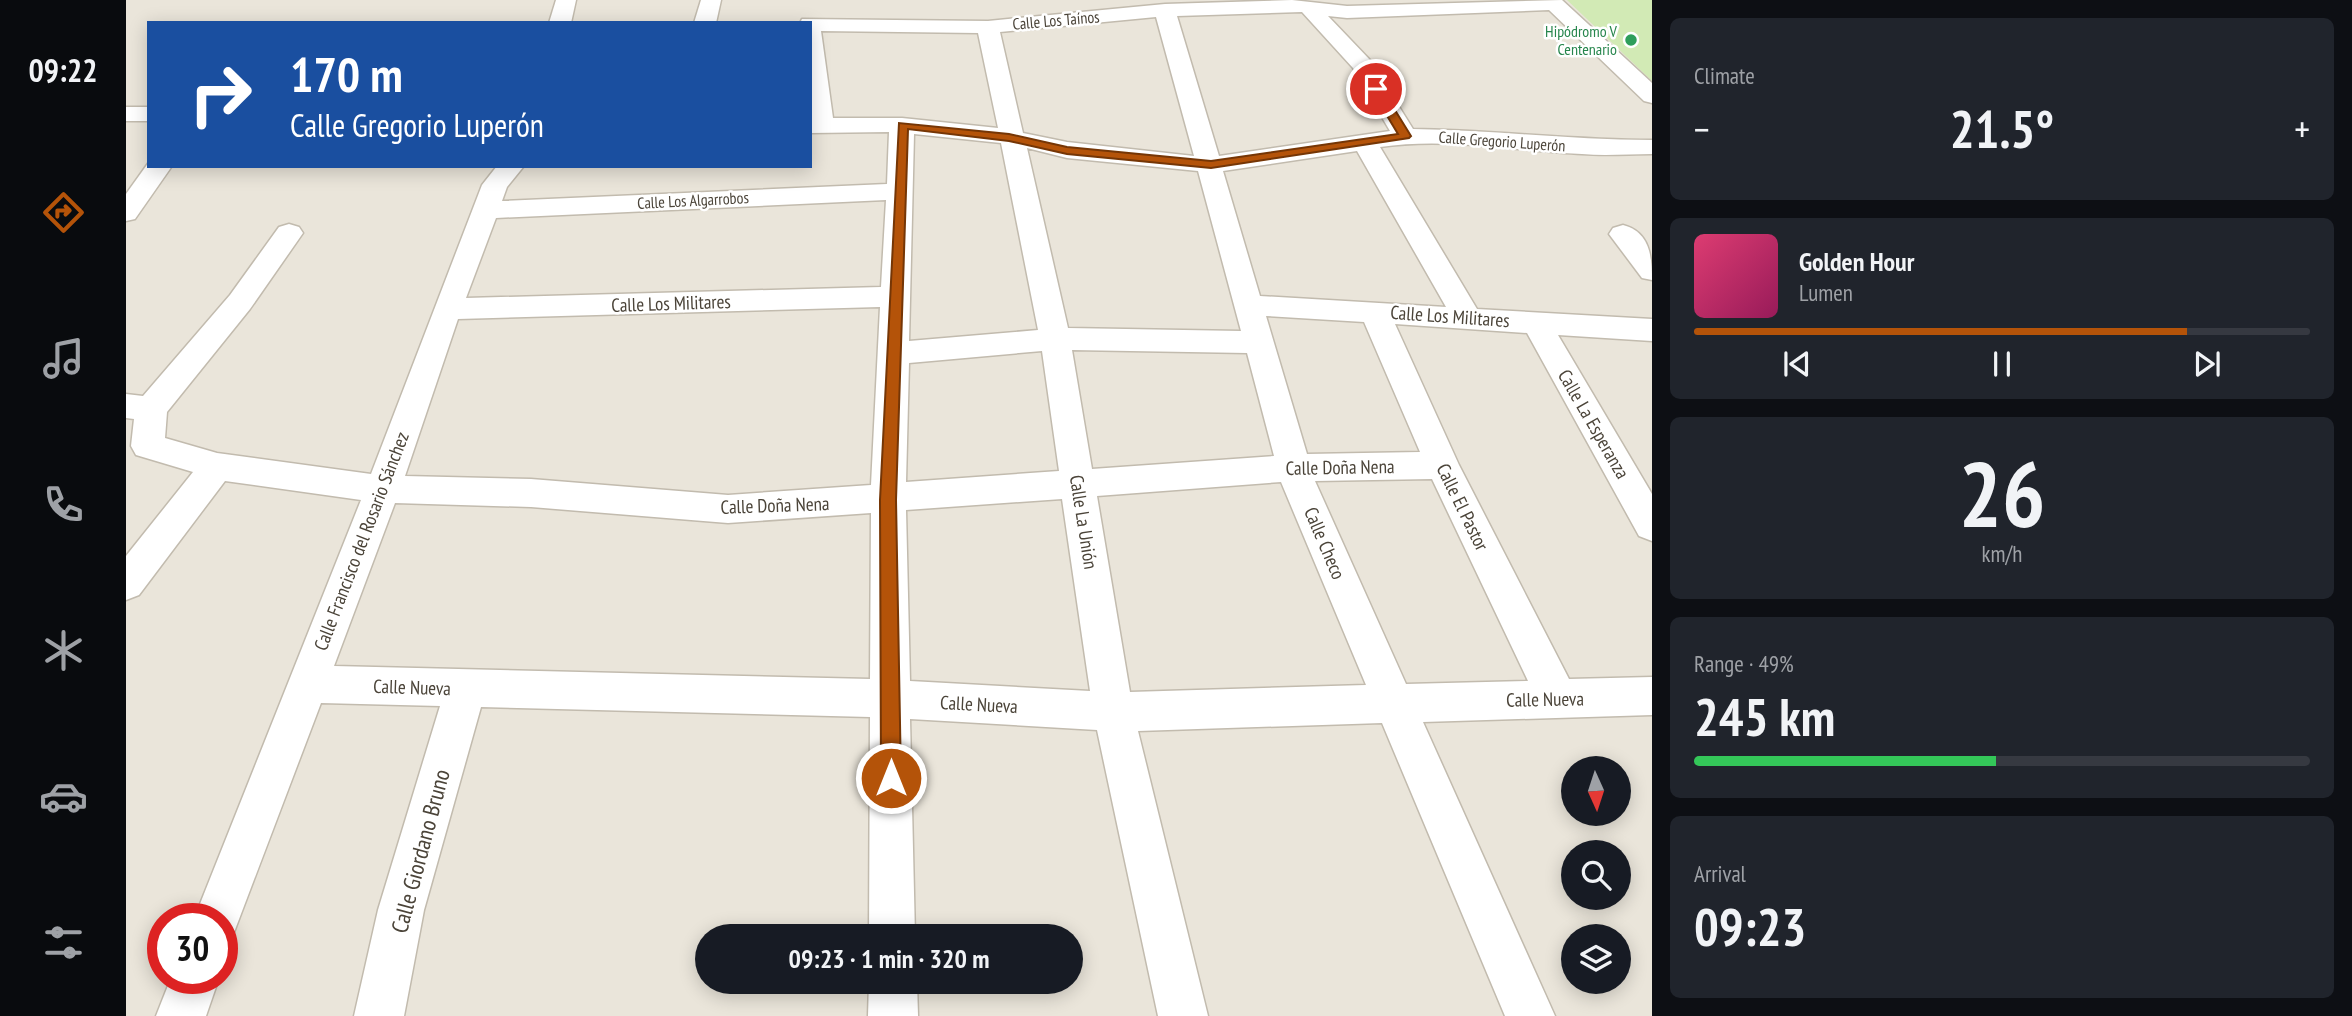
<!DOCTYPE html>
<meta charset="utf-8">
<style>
body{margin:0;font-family:"PT Sans Narrow",sans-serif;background:#20242c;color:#f1f3f6;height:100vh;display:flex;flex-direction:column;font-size:26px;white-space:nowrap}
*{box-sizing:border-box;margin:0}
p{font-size:23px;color:#9ea1a6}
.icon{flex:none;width:38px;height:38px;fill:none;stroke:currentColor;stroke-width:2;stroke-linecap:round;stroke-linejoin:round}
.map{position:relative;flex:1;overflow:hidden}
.sheet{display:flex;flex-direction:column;gap:18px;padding:18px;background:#0d0f14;width:700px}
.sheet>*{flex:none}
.banner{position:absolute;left:21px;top:21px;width:665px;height:147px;border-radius:0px;box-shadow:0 4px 18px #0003;background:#1a4fa0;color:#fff;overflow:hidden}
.needle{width:46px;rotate:177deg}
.fabs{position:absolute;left:1435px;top:756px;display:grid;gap:14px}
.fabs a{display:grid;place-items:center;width:70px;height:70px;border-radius:50%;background:#171b24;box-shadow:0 4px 18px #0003;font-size:35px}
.speed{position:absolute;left:21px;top:903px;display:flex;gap:14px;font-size:35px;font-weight:700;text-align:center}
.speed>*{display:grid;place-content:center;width:91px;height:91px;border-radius:50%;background:#171b24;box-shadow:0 4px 18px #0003;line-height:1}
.speed .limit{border:10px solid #d22;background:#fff;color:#111}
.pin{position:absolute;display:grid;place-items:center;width:60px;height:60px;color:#fff;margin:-30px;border:4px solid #fff;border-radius:50%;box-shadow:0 2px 7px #0007}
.me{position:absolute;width:77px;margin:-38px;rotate:0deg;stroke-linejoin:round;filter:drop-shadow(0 0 5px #0008)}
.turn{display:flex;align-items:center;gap:24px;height:147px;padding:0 28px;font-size:32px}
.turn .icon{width:91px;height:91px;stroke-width:2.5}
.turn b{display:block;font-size:49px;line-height:60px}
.big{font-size:52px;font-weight:700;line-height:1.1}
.sheet .card{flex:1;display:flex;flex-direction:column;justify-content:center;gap:10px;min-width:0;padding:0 24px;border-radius:10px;background:#20242c}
.sheet .dial{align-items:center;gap:0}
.dial b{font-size:91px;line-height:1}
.song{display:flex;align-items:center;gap:21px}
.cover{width:84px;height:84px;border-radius:10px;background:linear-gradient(135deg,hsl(340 70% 55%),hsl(330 70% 35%))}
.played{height:7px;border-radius:4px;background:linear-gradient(90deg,#b45309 80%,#363941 80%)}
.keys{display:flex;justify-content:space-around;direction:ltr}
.heat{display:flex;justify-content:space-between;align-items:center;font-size:38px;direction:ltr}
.charge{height:10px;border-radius:5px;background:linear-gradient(90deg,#34c759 49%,#363941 0)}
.trip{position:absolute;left:569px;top:924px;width:388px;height:70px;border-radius:35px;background:#171b24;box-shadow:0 4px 18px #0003;font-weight:700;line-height:70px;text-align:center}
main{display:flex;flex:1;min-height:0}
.tab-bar{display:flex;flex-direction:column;width:126px;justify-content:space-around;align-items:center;background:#090b0e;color:#9ea1a6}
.tab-bar .icon{width:49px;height:49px}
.tab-bar .current{color:#b45309}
.tab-bar b{font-size:32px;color:#f1f3f6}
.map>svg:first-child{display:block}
</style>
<main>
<nav class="tab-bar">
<b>09:22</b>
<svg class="icon current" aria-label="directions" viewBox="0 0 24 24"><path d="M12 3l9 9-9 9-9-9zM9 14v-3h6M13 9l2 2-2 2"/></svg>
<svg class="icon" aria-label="music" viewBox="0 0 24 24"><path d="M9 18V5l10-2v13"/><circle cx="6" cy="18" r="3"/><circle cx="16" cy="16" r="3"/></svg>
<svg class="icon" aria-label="phone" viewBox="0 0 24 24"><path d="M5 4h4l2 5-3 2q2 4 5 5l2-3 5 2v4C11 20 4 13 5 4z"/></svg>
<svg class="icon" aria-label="climate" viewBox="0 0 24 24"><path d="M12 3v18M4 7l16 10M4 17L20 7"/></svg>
<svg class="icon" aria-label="car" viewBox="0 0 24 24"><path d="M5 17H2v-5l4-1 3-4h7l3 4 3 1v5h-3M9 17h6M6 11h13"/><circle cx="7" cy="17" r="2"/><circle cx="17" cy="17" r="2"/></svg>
<svg class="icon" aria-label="filters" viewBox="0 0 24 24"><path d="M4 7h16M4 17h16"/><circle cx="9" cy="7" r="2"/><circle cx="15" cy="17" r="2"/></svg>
</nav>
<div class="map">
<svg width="1526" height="1016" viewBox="0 0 1526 1016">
<rect width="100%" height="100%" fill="#f6f3ec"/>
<path fill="#eae5da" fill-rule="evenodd" d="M0 0H1526V1016H0ZM23 23H684V166H23ZM1447 768H1493V814H1447ZM1447 852H1493V898H1447ZM37 919H96V978H37ZM581 936H945V982H581ZM1447 936H1493V982H1447Z"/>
<path fill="#d2eab5" d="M1441 0H1526V81Z"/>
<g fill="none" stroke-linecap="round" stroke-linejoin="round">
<g stroke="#c2bbae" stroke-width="3">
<g id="street">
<path d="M430 0H450L445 23H423Z"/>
<path d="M575 0H595L590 23H568Z"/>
<path d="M1166 0 1221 6 1436 0 1526 83V103L1518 101 1423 10 1221 18 1202 16 1244 60 1287 129C1367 130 1446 140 1526 140V154C1503 154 1479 156 1456 154 1389 151 1321 137 1254 147L1351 309 1526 319V341L1432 335 1526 494V541L1513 536 1401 333 1269 324 1333 465 1443 679 1526 677V715L1297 722 1429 1016H1379L1256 723 1012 731 1082 1016H1032L971 730 784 719 789 936H743L744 717 355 707 298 910 278 1016H228L252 910 314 706 195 703 107 935 96 940V919H68L235 500 99 481 13 595 0 600V556L67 472 10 455 5 446 8 419 0 418V394L17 396 104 295 153 227 163 224 173 227 177 233 124 309 41 412 39 438 91 453 245 474 356 185 371 166H398L381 187 376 201 761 184 763 132 684 133V23H674L676 19 862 21 1039 4ZM1176 12 1227 68 1264 131 1093 156 1051 16ZM1030 17 1068 156 941 142 897 133 874 32ZM695 31 852 33 872 128 776 118H707ZM788 134 875 143 912 330 783 341ZM901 148 941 158 1072 171 1115 331 942 328ZM1231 151 1320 307 1134 296 1097 171ZM760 200 755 287 340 298 370 218ZM754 307 745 485 602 495 405 479 279 476 332 319ZM1140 316 1238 322 1294 452 1181 454ZM946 350 1121 353 1148 456 966 469ZM916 351 933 471 780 482 783 363ZM1306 479 1402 681 1280 684 1189 481ZM1155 482 1240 685 1004 692 971 496ZM936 499 964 691 784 681 780 510ZM269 503 405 507 602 523 745 513 744 679 208 666Z"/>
<rect x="0" y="107" width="23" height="14"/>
<path d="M23 162V166H46L9 219 0 221V194Z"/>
<path d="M1497 225C1524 232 1526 257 1526 280L1516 278 1483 234 1487 228Z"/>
<path d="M45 978H93L80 1016H30Z"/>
<path d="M743 982H791L792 1016H742Z"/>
</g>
</g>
<use href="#street" fill="#fff" fill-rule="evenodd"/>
</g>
<path fill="#b45309" stroke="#753606" stroke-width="2" d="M1250 86 1256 89 1285 136 1283 138 1085 168 941 154 883 141 782 129 770 500 775 778 772 785 765 788 758 785 755 778 754 500 773 123 883 134 941 147 1085 161 1272 134 1245 89Z"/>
<circle fill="#2e9e5b" stroke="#fff" stroke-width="2.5" cx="1505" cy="40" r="7"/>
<g text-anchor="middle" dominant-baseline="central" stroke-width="5" stroke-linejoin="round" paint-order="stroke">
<g font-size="16" fill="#4b4439" stroke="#fff">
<text transform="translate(930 20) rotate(-5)">Calle Los Taínos</text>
<text transform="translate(1376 141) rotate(4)">Calle Gregorio Luperón</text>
<text transform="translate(567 200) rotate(-3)">Calle Los Algarrobos</text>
</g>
<g font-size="16" fill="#27864d" stroke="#fff" text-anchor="end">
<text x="1491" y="31">Hipódromo V<tspan x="1491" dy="18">Centenario</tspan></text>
</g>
<g font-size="19" fill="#4b4439" stroke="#fff">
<text transform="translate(545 303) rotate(-2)">Calle Los Militares</text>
<text transform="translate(1324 316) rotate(4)">Calle Los Militares</text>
<text transform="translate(1468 424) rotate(60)">Calle La Esperanza</text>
<text transform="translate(1214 467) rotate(-1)">Calle Doña Nena</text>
<text transform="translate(649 505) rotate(-2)">Calle Doña Nena</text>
<text transform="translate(1337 507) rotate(64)">Calle El Pastor</text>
<text transform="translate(958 522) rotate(81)">Calle La Unión</text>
<text transform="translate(235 541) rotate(-69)">Calle Francisco del Rosario Sánchez</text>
<text transform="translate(1199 543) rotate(67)">Calle Checo</text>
<text transform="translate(286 687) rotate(2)">Calle Nueva</text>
<text transform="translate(1419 699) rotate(-1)">Calle Nueva</text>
<text transform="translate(853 704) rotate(3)">Calle Nueva</text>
</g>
<g font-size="23" fill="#4b4439" stroke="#fff">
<text transform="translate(294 851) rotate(-75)">Calle Giordano Bruno</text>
</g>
</g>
</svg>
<div class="fabs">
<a><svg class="needle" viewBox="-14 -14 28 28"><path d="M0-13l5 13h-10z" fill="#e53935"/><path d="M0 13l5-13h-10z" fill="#9ea1a6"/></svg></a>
<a><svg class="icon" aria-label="search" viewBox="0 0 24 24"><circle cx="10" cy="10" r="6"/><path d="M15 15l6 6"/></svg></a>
<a><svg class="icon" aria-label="layers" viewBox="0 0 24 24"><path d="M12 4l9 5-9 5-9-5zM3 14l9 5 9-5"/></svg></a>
</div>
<div class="speed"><div class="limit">30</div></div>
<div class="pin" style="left:1250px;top:89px;background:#d93025"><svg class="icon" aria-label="arrive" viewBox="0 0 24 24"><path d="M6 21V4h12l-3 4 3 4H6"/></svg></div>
<svg class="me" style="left:765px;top:778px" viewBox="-20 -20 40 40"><circle r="17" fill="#b45309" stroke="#fff" stroke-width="3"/><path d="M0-11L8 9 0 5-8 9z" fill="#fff"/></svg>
<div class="trip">09:23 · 1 min · 320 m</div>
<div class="banner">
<div class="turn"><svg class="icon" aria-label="right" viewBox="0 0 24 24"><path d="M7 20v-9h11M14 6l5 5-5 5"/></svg><div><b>170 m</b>Calle Gregorio Luperón</div></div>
</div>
</div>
<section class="sheet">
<div class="card"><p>Climate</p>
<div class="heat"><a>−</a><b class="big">21.5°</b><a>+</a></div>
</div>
<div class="card">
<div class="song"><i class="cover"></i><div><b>Golden Hour</b><p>Lumen</p></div></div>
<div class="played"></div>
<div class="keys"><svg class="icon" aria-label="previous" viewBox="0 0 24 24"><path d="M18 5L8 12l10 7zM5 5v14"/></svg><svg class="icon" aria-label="pause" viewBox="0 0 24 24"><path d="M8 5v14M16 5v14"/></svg><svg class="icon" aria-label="next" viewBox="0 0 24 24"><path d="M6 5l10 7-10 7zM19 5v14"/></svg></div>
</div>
<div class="card dial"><b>26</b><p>km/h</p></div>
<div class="card"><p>Range · 49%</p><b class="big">245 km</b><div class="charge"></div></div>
<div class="card"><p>Arrival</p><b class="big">09:23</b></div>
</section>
</main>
